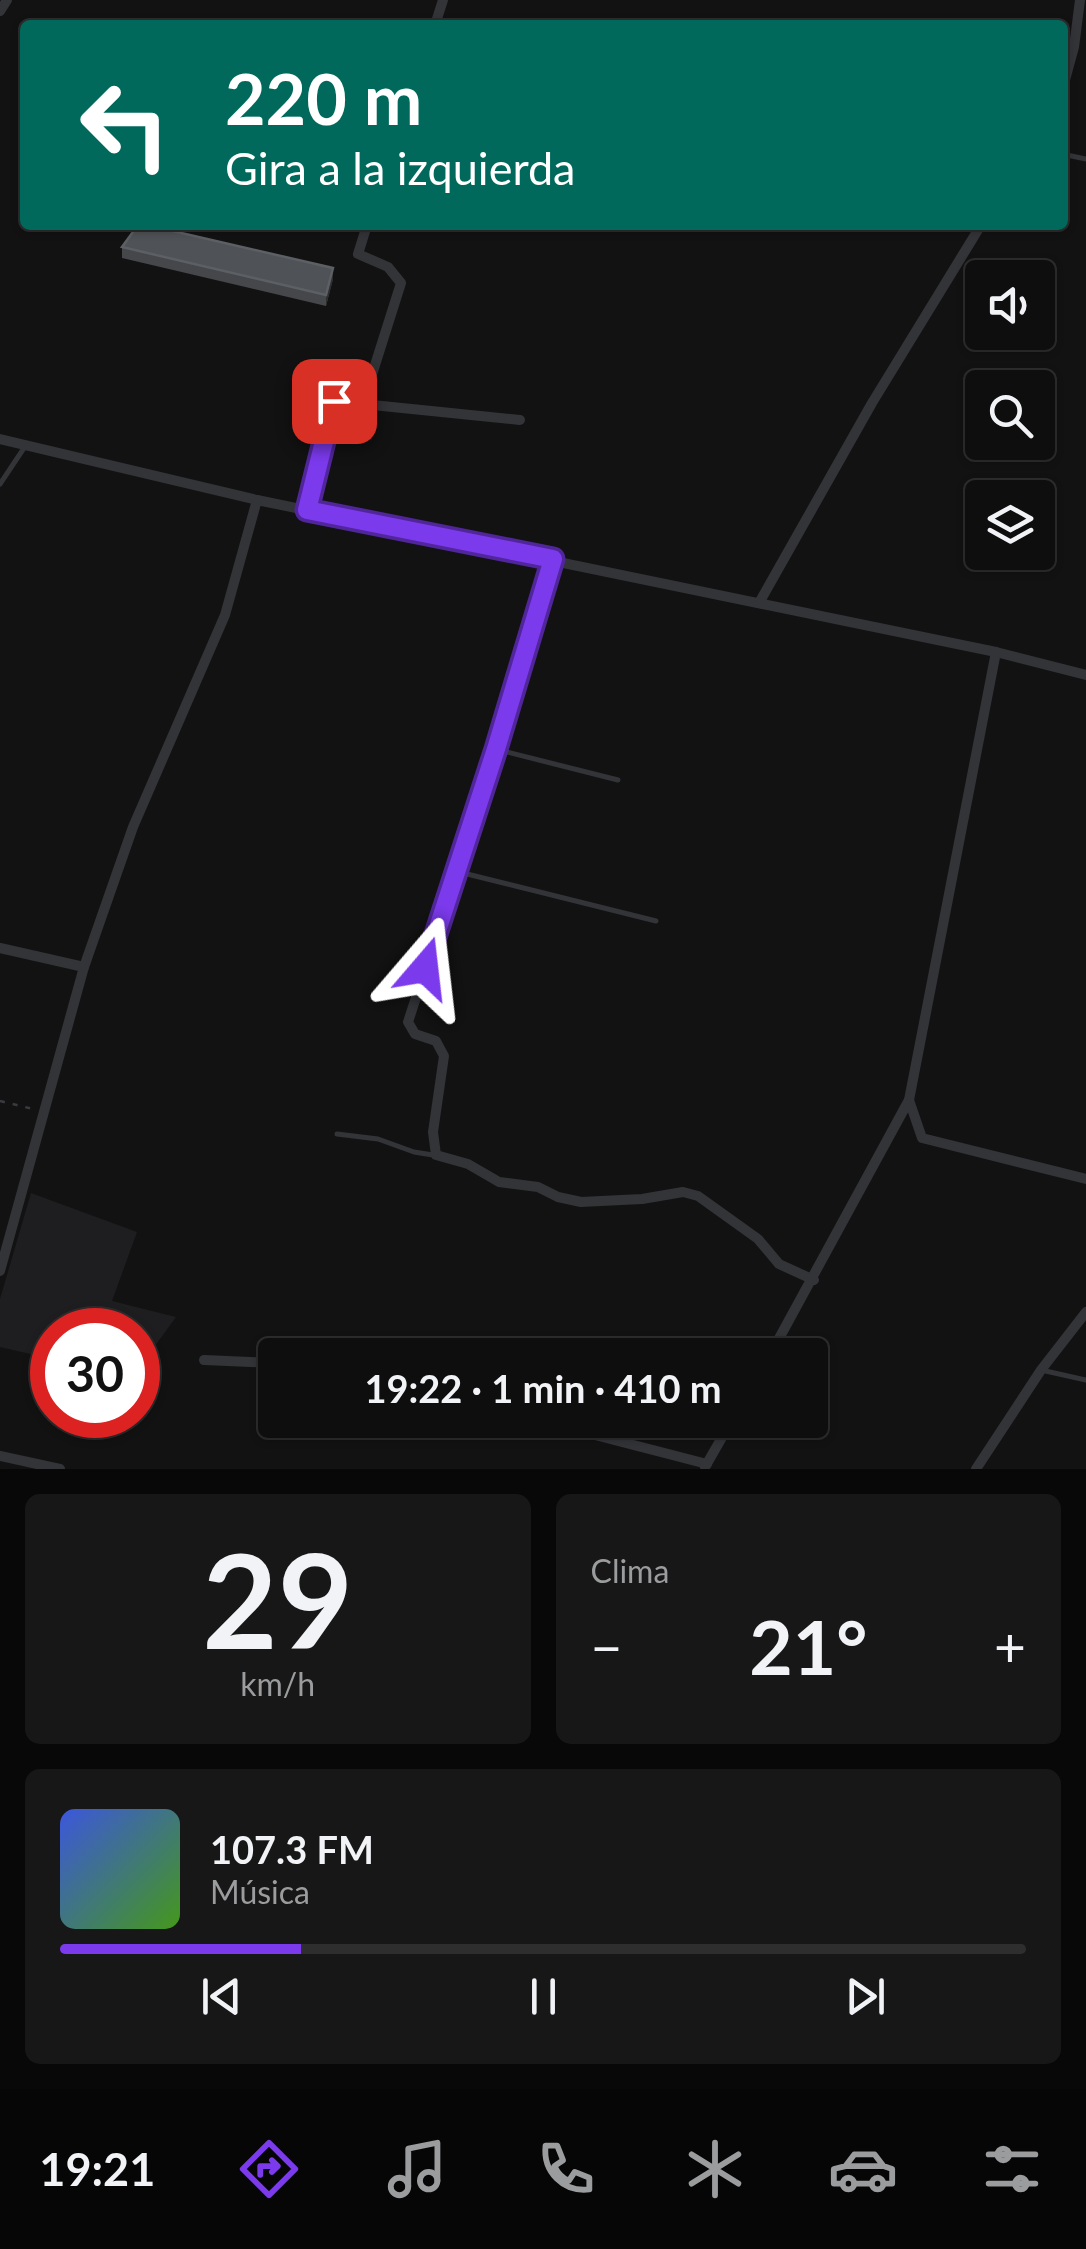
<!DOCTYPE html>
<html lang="es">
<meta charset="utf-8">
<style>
body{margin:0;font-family:Lato,sans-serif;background:#171717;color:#f1f3f6;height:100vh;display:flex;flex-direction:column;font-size:38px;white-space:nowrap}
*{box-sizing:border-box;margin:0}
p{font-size:32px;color:#9b9c9e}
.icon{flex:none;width:55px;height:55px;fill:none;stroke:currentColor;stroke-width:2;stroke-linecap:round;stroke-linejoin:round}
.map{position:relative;height:1469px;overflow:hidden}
.sheet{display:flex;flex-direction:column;gap:25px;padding:25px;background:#080808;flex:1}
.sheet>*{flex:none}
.banner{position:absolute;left:20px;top:20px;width:1048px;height:210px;border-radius:10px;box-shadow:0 2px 8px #0004,0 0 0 2px #2e2e2e;background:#00695c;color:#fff;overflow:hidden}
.controls{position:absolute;left:965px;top:260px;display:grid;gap:20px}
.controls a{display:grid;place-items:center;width:90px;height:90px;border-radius:10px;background:#0e0e0e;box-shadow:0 2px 8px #0004,0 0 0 2px #2e2e2e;font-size:50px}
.speed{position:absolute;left:30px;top:1308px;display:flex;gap:20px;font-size:50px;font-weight:700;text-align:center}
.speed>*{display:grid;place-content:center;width:130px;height:130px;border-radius:50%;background:#0e0e0e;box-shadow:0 2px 8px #0004,0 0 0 2px #2e2e2e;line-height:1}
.speed .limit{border:15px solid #d22;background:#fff;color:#111}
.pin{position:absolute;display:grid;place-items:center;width:85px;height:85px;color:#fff;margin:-42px;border-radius:20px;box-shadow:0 5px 15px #0006}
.me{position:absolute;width:110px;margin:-55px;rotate:17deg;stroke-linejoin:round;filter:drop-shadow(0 0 8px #0008)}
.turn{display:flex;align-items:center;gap:35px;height:210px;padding:0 40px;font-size:45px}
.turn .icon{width:130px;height:130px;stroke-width:2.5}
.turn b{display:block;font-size:70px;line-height:85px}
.big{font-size:75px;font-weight:700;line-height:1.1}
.sheet .widget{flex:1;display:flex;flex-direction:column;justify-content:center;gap:15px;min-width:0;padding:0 35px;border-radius:15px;background:#171717}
.sheet .dial{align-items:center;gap:0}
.dial b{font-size:130px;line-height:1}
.song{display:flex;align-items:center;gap:30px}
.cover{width:120px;height:120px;border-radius:15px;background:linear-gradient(135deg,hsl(230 70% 55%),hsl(100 70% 35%))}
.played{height:10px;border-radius:5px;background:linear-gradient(90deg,#7c3aed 25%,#2e2e2e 25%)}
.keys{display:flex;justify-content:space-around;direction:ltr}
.heat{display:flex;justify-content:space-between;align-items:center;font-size:55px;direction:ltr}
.sheet .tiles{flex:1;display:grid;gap:25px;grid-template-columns:1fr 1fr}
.widget:last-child{grid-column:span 2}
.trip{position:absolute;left:258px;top:1338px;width:570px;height:100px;border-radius:10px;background:#0e0e0e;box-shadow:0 2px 8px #0004,0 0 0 2px #2e2e2e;font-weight:700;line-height:100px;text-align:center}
.tab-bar{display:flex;height:160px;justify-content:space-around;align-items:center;background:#060606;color:#9b9c9e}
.tab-bar .icon{width:70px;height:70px}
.tab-bar .active{color:#7c3aed}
.tab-bar b{font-size:45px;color:#f1f3f6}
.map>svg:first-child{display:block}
</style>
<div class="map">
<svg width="1086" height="1469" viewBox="0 0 1086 1469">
<rect width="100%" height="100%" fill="#121213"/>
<path fill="#1e1e20" d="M31 1193 137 1232 112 1301 176 1317 138 1369V1330H52V1359L0 1347V1299Z"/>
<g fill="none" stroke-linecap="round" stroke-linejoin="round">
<path stroke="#393b3f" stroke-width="2.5" stroke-dasharray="5 8" stroke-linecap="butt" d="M0 1101 33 1109"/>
<g stroke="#333438" stroke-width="5">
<path d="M1062 154 1086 159"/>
<path d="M0 484 24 448"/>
<path d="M499 750 618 780"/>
<path d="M459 872 656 921"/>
<path d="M337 1134 378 1139 414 1152 433 1155"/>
<path d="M1041 1370 1086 1380"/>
</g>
<g stroke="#333438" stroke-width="10">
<path d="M0 11 7 0"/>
<path d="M435 25 443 0"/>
<path d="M1062 91 1074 47 1080 0"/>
<path d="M363 403 401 283 388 267 358 254 367 225"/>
<path d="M0 439 257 500 996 652 1086 675"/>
<path d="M307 510 333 401 520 420"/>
<path d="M553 559 497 749 408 1022 415 1034 436 1041 444 1056 433 1132 436 1155 468 1164 499 1182 538 1187 558 1197 581 1202 642 1199 683 1192 698 1196 758 1239 779 1264 814 1280"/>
<path d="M759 603 872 403 981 225"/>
<path d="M0 948 84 967"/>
<path d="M909 1100 922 1138 1086 1179"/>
<path d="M0 1271 84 967 133 827 225 615 257 500"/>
<path d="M770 1355 909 1100 996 652"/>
<path d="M204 1360 275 1363"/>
<path d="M537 1420 707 1464"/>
<path d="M0 1456 60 1469"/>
<path d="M705 1467 732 1420"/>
<path d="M976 1469 1041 1370 1086 1312"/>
</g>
</g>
<path fill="#45474b" d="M122 247 333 279 326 306 122 258Z"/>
<path fill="#2c2e30" d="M333 268V279L326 306V295Z"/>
<path fill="#4f5256" stroke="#5c6065" stroke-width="2.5" d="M138 225H147L333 268 326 295 122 247Z"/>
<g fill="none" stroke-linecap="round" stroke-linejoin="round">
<g stroke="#51269a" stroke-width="25">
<path id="route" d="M334 401 307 510 553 559 496 749 425 968"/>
</g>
<use href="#route" stroke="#7c3aed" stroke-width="18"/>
</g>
</svg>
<div class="controls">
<a><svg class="icon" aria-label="sound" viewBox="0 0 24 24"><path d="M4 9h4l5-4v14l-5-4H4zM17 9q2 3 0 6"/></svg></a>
<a><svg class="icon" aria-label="search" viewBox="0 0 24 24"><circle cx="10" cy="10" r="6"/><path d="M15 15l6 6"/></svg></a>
<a><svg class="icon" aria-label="layers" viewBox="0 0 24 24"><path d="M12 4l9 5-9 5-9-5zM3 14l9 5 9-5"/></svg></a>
</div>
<div class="speed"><div class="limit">30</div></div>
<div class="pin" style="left:334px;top:401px;background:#d93025"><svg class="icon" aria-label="arrive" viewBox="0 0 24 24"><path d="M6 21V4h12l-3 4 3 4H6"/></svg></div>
<svg class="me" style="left:425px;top:968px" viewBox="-20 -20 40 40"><path d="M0-17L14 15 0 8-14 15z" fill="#7c3aed" stroke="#fff" stroke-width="4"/></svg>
<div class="trip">19:22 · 1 min · 410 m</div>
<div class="banner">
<div class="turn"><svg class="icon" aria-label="left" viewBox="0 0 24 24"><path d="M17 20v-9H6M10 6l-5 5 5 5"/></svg><div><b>220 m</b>Gira a la izquierda</div></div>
</div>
</div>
<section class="sheet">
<div class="tiles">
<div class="widget dial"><b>29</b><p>km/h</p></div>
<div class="widget"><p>Clima</p>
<div class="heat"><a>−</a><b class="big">21°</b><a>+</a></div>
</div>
<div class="widget">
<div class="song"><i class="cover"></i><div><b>107.3 FM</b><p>Música</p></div></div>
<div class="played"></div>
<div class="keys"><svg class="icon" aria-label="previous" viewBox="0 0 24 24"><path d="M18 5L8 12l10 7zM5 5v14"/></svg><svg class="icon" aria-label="pause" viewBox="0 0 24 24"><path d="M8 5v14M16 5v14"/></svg><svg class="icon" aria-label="next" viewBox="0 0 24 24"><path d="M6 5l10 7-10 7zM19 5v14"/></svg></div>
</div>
</div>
</section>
<nav class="tab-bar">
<b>19:21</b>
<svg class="icon active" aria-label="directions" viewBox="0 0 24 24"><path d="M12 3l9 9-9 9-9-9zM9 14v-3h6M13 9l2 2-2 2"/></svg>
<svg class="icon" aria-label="music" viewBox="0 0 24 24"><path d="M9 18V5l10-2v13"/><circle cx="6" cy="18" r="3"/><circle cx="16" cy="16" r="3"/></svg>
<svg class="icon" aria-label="phone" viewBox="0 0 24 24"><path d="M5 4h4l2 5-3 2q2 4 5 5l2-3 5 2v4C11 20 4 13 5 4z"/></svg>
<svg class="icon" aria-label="climate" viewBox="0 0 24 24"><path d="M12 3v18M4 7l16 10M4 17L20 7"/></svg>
<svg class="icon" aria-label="car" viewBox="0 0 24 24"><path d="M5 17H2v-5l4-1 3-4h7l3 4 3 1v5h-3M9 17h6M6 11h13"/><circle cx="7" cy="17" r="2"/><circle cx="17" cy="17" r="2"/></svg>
<svg class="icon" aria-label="filters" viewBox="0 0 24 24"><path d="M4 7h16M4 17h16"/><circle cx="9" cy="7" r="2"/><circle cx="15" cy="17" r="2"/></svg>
</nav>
